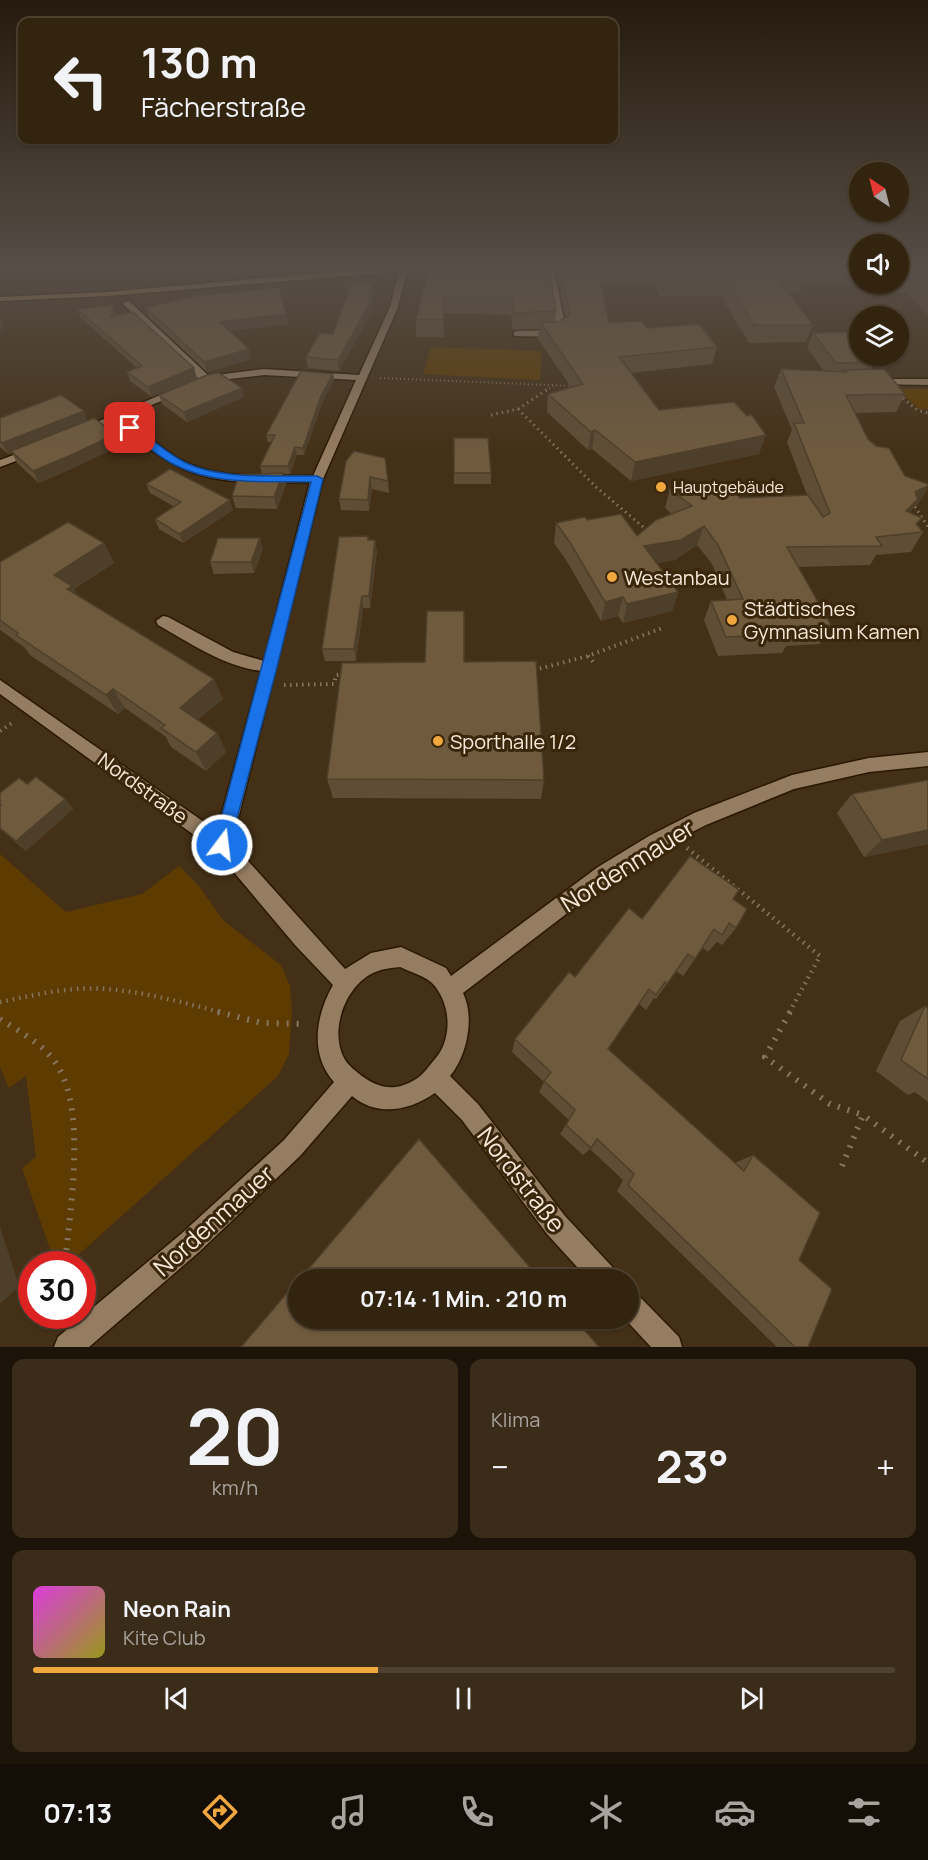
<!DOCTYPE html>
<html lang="de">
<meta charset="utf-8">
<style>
body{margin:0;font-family:Manrope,sans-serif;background:#3b2c19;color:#f1f3f6;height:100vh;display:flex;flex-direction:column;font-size:22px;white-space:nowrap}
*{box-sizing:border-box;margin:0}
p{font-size:20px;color:#a9a49f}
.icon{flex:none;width:33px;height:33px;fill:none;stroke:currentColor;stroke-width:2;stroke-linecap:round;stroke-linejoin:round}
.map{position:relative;height:1347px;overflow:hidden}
.sheet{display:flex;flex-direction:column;gap:12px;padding:12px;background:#1c1409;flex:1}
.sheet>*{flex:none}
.banner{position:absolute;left:18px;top:18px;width:600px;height:126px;border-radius:12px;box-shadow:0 2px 4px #0004,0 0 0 2px #4e4130;background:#332410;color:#f1f3f6;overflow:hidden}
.needle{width:39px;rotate:325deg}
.buttons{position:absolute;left:849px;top:162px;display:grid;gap:12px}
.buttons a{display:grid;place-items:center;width:60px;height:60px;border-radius:50%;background:#332410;box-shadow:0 2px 4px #0004,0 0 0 2px #4e4130;font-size:30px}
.speed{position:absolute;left:18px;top:1251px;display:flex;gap:12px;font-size:30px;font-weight:700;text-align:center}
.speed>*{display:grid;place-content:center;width:78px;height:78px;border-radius:50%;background:#332410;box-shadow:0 2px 4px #0004,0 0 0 2px #4e4130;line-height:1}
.speed .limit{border:9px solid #d22;background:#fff;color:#111}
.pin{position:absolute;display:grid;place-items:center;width:51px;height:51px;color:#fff;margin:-26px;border-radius:12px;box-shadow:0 3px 9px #0006}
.me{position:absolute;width:66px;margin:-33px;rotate:15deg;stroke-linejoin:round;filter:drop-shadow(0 0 4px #0008)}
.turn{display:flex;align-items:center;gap:21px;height:126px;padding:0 24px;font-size:27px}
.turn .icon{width:78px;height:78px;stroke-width:2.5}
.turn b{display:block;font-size:42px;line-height:51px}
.big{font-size:45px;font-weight:700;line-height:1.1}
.sheet .tile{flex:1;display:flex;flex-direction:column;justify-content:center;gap:9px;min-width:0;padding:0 21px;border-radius:12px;background:#3b2c19}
.sheet .dial{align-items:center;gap:0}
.dial b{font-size:78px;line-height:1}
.song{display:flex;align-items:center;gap:18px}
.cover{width:72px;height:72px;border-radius:9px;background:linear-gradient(135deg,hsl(300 70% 55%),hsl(60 70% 35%))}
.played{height:6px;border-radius:3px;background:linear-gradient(90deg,#efa73e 40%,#4e4130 40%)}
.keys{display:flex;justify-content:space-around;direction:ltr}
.heat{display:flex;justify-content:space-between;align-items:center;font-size:33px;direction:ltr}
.sheet .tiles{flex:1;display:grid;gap:12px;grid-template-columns:1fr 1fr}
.tile:last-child{grid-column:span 2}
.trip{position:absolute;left:288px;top:1269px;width:351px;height:60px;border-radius:30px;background:#332410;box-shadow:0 2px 4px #0004,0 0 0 2px #4e4130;font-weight:700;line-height:60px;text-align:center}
.tab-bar{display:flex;height:96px;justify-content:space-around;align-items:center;background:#140e06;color:#a9a49f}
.tab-bar .icon{width:42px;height:42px}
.tab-bar .on{color:#efa73e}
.tab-bar b{font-size:27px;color:#f1f3f6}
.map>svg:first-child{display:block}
</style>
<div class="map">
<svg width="928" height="1347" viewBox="0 0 928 1347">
<rect width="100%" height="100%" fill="#443016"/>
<g fill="#5e3b00">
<path d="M431 347 542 351 540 380 423 374Z"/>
<path d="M897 389H928V409H919Z"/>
<path d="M0 854 66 912 142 894 179 866 198 885 224 921 281 965 290 986 292 1012 289 1054 278 1076 68 1264H55L22 1168 36 1157 26 1076 9 1088 0 1067Z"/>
</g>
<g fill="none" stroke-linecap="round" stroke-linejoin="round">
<g stroke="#2a1800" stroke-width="3">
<g id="minor">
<path d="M400 267H408L398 307 323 479 232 843 345 969 371 953 401 947 446 968 451 976 598 867 649 836 694 813 792 775 869 758 928 752V766L869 772 794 789 706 825 661 848 612 879 463 993C475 1017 467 1056 450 1076L478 1104 565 1216 616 1271 620 1280H589L547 1234 462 1120 435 1093C409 1111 377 1117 352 1096L300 1156 199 1252 89 1347H54L58 1337 181 1234 284 1140 334 1082C309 1054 316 1015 333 985L295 945 216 851 0 694V680L217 831 261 671C223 666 190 643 158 625L156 621 163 616 168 617 233 652 264 661 310 482C264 482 211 487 170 462 150 451 132 435 114 421L87 432H79L78 430 177 388 182 391 181 393 122 417C141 431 159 447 179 459 219 481 269 475 313 476L356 380 264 375 202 382 122 303 129 301 209 376 264 369 359 375 390 307ZM400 967C410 972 426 976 433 984 451 1004 453 1038 435 1059 429 1066 423 1075 416 1079 394 1093 377 1088 358 1073 352 1068 346 1063 343 1056 330 1028 346 986 373 973 381 969 391 968 400 967Z"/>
<path d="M546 267H554L566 331 556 337 514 336V332L517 331 557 330Z"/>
<path d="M877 379H928V385L874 384V380Z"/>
<path d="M33 448 39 451 37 453 0 467V460Z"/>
<path d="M628 1290 637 1294 679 1337 682 1347H651L624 1318H628Z"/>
</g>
</g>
<g stroke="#2a1800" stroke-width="3">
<path id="major" d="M434 267 430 269 108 296 0 301V297L108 292 376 268Z"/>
</g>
<g stroke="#87755f" stroke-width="2" stroke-dasharray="1 3" stroke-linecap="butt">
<path d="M134 278 138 267"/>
<path d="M380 378 573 386"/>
<path d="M546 391 553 386"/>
</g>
<g stroke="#87755f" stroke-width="3" stroke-dasharray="1.5 4" stroke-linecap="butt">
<path d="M903 398 917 410 928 413"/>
<path d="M518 409 596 487 648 531"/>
<path d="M491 415 518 409 548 389"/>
<path d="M912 502 928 527"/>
</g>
<g stroke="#87755f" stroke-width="4" stroke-dasharray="1.5 4.5" stroke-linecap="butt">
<path d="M588 656 595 664"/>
<path d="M534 670 588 656 665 627"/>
<path d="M284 685 334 684 336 675 344 674"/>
<path d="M0 731 15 721"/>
</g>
<g stroke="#87755f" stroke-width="4.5" stroke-dasharray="1.5 5" stroke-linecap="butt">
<path d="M687 848 820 956 789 1013"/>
<path d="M0 1002C35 995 70 986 106 989 146 992 185 1003 224 1013"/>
</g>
<g stroke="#87755f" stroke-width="6" stroke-dasharray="2 8" stroke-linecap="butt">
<path d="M218 1012 262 1023 306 1024"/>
<path d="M790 1012 765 1057 830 1104 863 1115"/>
<path d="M0 1019C20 1032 44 1044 57 1065 87 1113 70 1209 65 1264"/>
<path d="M842 1166 863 1115 928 1163"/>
</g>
<use href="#minor" fill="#957d61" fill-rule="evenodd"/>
<use href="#major" fill="#ba8f57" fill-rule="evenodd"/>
</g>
<g fill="#5f4d35">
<path d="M0 267H172L125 271 124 268 56 269Z"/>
<path d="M429 267 556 311 555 322H558L565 318 556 267H860V284H898V267H928V315L906 293H865L856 283 802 284 799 293H789L813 325 806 342 749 343 721 296H659L654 284 601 285 609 323 647 328 717 347 712 364 631 373 659 410 759 454 631 481 592 449 588 450 547 412 548 394 571 387 538 339 539 329 513 330 511 315 443 313 444 337H416V320Z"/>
<path d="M375 292 372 299 373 309 339 371 308 368 306 357 333 334Z"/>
<path d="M146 308 288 324 229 331 251 359 207 372 149 317Z"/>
<path d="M77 309 116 314V316L197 378 152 397 130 381 127 372 137 368 81 318Z"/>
<path d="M813 333 874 362 871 370 905 394 896 412 855 413 868 439 905 476 928 484V488L918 504 914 506 910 513 923 532 911 552 876 555 870 565 798 567 831 625 820 644 786 646 782 653 718 656 704 620 711 601 727 600 712 564 697 545 675 560 657 563 678 592 672 611 623 623 618 616 601 621 568 563 554 543 556 523 587 520 637 536 672 514 665 508 670 489 740 498 807 495 787 442 792 430 774 387 781 369 824 371 807 348Z"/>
<path d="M333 374 334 380 322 403 304 455H297L290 474H283L286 484 277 509 236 508 232 496 262 474 260 466 272 442H268L266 435Z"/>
<path d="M159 395 244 397 187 422 162 404Z"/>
<path d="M0 418 88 421 116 434 120 446 75 467 39 483 17 463 12 453 8 454 0 447Z"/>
<path d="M454 438 491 473V484H454Z"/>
<path d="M346 461 388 481 389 493 372 489 369 511 341 510 339 499Z"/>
<path d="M146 484 233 510 183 543 159 529 155 519 175 507 150 493Z"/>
<path d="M369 540 377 551 370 608H363L356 661H325L322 649Z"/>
<path d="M104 543 114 563 74 589 79 597 223 699 197 720 217 733 226 752 206 771 171 747 166 737 125 708 118 714 30 655 24 647 0 630V562Z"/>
<path d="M263 549 254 573 214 574 210 562Z"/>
<path d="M327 779 544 780 541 799 333 798Z"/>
<path d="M27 784 65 799 73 809 26 851 0 829V793Z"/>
<path d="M852 794 928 844 864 857 837 813Z"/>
<path d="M733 899 736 928 722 945 717 942 708 952 703 948 683 976 676 971 656 999 654 998 646 1010 639 1004 608 1049 735 1163 753 1155 799 1260 808 1347H777L617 1191 623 1180 590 1149 583 1155 560 1134 569 1120 539 1092 544 1082 512 1052 515 1039 575 977 642 919Z"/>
<path d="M925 1006 928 1009V1102L915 1092 908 1095 876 1071 900 1021Z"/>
</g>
<g fill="#4e3f2b">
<path d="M0 267H55L56 269 0 274Z"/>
<path d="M374 282 375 292 372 299 373 309 339 371 338 360 368 299Z"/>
<path d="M113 305 116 314 115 327 111 317Z"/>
<path d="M286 314 288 324 223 332 220 322Z"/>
<path d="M0 317 4 324 0 333Z"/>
<path d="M249 349 251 359 207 372 204 362Z"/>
<path d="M194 368 197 378 152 397 148 387Z"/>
<path d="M333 374 334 380 322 403 304 455 303 448 321 396Z"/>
<path d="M242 388 244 397 187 422 184 412Z"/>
<path d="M84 411 88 422 8 454 2 443Z"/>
<path d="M595 430 592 449 588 450 591 432Z"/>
<path d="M116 434 120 446 75 467 39 483 33 471Z"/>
<path d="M766 435 759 454 631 481 635 462Z"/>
<path d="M295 447 297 455 290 474 288 466Z"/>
<path d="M283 473 286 484 277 509 274 497Z"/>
<path d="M370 477 372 489 369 511 368 500Z"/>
<path d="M928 486V488L918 504 914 506 906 519 895 530 915 492Z"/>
<path d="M230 500 233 510 183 543 179 534Z"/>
<path d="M704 526 697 545 675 560 640 565 644 546Z"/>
<path d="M260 538 263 549 254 573 251 562Z"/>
<path d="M375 540 377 551 370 608 369 596Z"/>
<path d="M104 543 114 563 74 589 84 605 78 609 54 575Z"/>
<path d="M678 592 672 611 623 623 627 604Z"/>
<path d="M362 596 363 608 356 661 354 649Z"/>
<path d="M623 597 618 616 601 621 605 602Z"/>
<path d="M214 679 223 699 189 727 180 708Z"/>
<path d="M113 689 125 708 118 714 106 695Z"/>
<path d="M217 733 226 752 206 771 196 752Z"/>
<path d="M65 799 73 809 26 851 16 841Z"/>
<path d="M928 830V844L864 857 882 840Z"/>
<path d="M0 1226 19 1286 0 1304Z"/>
</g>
<g fill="#6f5a3e" stroke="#4e3f2b" stroke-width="1.5">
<path d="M429 267H548L556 311 514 313 512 298 443 296 444 319 416 320Z"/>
<path d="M560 267H860H797L804 277H776L813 325H754L725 280H663L657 268 598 269 609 323 641 321 647 328 699 324 717 347 619 357 659 410 734 402 747 416 751 414 766 435 635 462 595 430 591 432 548 394 583 384 540 322H558L570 315Z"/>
<path d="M898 267H928V290L913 277H898Z"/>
<path d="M352 282H374L368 299H372L338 360 306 357 320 333 333 334Z"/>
<path d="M279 287 286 314 220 322 249 349 204 362 146 308 189 297Z"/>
<path d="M113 305 111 317 133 312 194 368 148 387 127 372 142 366 77 309Z"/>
<path d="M849 332 860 344V356H869L874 362 836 363 813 333Z"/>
<path d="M781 369 846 372 844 370 884 369 905 394 846 395 868 439 876 446 889 448 905 476 928 484V486L915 492 918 499 906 511 922 518 916 524 923 532 876 537 882 546 787 547 831 625 789 627 792 634 726 637 711 601 743 599 718 545 704 526 681 540 644 546 678 592 627 604 623 597 605 602 571 544 556 523 585 517 587 520 621 514 637 536 656 520 692 506 670 489 729 483 740 498 808 495 823 517 830 513 794 423H804Z"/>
<path d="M301 371 333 374 321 396 303 448 295 447 288 466H260L275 435H266Z"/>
<path d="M219 373 242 388 184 412 159 395 207 375Z"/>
<path d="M61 395 84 411 2 443 0 441V418Z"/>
<path d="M94 418 116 434 69 456 33 471 11 451Z"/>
<path d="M454 438H488L491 473H454Z"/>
<path d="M354 451 385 458 388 481 370 477 368 500 339 499 346 461Z"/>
<path d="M170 469 230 500 179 534 155 519 181 502 146 484Z"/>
<path d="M283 473 274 497 232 496 239 475Z"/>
<path d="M68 522 104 543 54 575 72 586 67 589 214 679 180 708 217 733 196 752 161 728 165 725 113 689 106 695 16 635 18 633 0 620V562Z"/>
<path d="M368 536V540H375L369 596H362L354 649H322L339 537Z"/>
<path d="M218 538H260L251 562H210Z"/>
<path d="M427 611H464V662L536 661 544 780 327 779 342 663 425 662Z"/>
<path d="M36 777 65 799 16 841 0 828V806L1 805 0 804V793L19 778 27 784Z"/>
<path d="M928 780V830L882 840 852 794Z"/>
<path d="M690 856 739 890 733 899 747 909 736 928 729 923 722 935 714 929 695 959 688 954 667 984 665 982 656 995 649 989 608 1049 744 1171 753 1155 820 1213 799 1260 832 1289 808 1347H795L628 1185 634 1174 597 1139 591 1148 566 1125 575 1110 544 1081 551 1072 515 1039 569 972 575 977 629 908 642 919Z"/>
<path d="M925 1006 928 1009V1079L901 1060Z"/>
<path d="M419 1139 541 1280H299Z"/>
<path d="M298 1280V1318H574L599 1347H241Z"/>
</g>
<linearGradient id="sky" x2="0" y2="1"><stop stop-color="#251a0c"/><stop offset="0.59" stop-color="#564e47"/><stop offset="1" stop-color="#564e47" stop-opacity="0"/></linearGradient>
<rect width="928" height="455" fill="url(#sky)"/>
<path fill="#1a73e8" stroke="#114b97" stroke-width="1.5" d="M127 426H134C149 437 163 450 179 459 215 481 276 475 317 476L323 479 277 667 230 845 228 851 222 853 216 851 214 845 311 482C266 481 216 486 175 465 158 457 142 442 127 430Z"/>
<g fill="#efa73e" stroke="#3a260b" stroke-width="2">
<circle cx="661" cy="487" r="6"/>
<circle cx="612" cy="577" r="6"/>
<circle cx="732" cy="620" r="6"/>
<circle cx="438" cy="741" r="6"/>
</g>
<g text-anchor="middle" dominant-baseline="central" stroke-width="6" stroke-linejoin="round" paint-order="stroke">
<g font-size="16" fill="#f6e9da" stroke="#3a260b" text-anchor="start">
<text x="673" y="487">Hauptgebäude</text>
</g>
<g font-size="20" fill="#f6e9da" stroke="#3a260b" text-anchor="start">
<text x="624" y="577">Westanbau</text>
<text x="744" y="608">Städtisches<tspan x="744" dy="23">Gymnasium Kamen</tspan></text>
<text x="450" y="741">Sporthalle 1/2</text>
</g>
<g font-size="20" fill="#f6e9da" stroke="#3a260b">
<text transform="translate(143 788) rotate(36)">Nordstraße</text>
</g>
<g font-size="24" fill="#f6e9da" stroke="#3a260b">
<text transform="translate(627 865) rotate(-32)">Nordenmauer</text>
<text transform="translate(522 1179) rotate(52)">Nordstraße</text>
<text transform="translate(213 1220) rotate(-42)">Nordenmauer</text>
</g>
</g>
</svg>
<div class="buttons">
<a><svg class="needle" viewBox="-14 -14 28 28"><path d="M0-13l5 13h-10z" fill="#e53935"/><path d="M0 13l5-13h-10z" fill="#a9a49f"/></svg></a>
<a><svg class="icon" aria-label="sound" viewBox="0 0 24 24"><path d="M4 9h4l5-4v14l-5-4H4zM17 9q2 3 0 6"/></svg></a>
<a><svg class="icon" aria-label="layers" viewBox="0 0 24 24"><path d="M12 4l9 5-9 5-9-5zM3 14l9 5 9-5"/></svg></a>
</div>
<div class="speed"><div class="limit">30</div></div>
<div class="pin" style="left:130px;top:428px;background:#d93025"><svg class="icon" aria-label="arrive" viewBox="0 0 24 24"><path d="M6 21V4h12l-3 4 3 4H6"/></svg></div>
<svg class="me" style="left:222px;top:845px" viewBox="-20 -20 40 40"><circle r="17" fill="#1a73e8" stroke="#fff" stroke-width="3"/><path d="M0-11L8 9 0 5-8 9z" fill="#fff"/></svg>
<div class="trip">07:14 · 1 Min. · 210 m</div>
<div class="banner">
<div class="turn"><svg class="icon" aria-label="left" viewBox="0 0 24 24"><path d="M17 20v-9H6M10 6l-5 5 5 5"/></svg><div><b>130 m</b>Fächerstraße</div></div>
</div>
</div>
<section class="sheet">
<div class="tiles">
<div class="tile dial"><b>20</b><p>km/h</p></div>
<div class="tile"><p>Klima</p>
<div class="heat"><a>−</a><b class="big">23°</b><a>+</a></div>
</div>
<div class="tile">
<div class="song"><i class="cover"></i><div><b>Neon Rain</b><p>Kite Club</p></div></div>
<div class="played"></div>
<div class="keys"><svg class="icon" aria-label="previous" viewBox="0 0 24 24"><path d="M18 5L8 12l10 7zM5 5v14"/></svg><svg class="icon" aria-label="pause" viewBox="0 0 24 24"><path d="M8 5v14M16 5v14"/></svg><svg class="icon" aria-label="next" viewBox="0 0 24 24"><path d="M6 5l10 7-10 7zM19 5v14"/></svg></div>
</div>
</div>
</section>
<nav class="tab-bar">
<b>07:13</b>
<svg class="icon on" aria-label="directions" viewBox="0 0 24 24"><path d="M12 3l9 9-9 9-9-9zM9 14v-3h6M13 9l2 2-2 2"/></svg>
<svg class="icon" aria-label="music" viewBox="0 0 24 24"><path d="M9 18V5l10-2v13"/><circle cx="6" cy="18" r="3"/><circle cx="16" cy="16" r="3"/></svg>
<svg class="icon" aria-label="phone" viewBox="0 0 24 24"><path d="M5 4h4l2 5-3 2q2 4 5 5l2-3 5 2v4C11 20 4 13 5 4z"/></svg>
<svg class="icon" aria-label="climate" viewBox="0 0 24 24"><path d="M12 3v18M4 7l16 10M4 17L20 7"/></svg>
<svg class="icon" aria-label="car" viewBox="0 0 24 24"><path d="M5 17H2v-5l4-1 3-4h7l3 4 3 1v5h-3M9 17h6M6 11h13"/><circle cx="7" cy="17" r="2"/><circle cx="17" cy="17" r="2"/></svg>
<svg class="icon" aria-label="filters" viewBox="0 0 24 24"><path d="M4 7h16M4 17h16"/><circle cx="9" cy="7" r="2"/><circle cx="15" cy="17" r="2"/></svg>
</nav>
